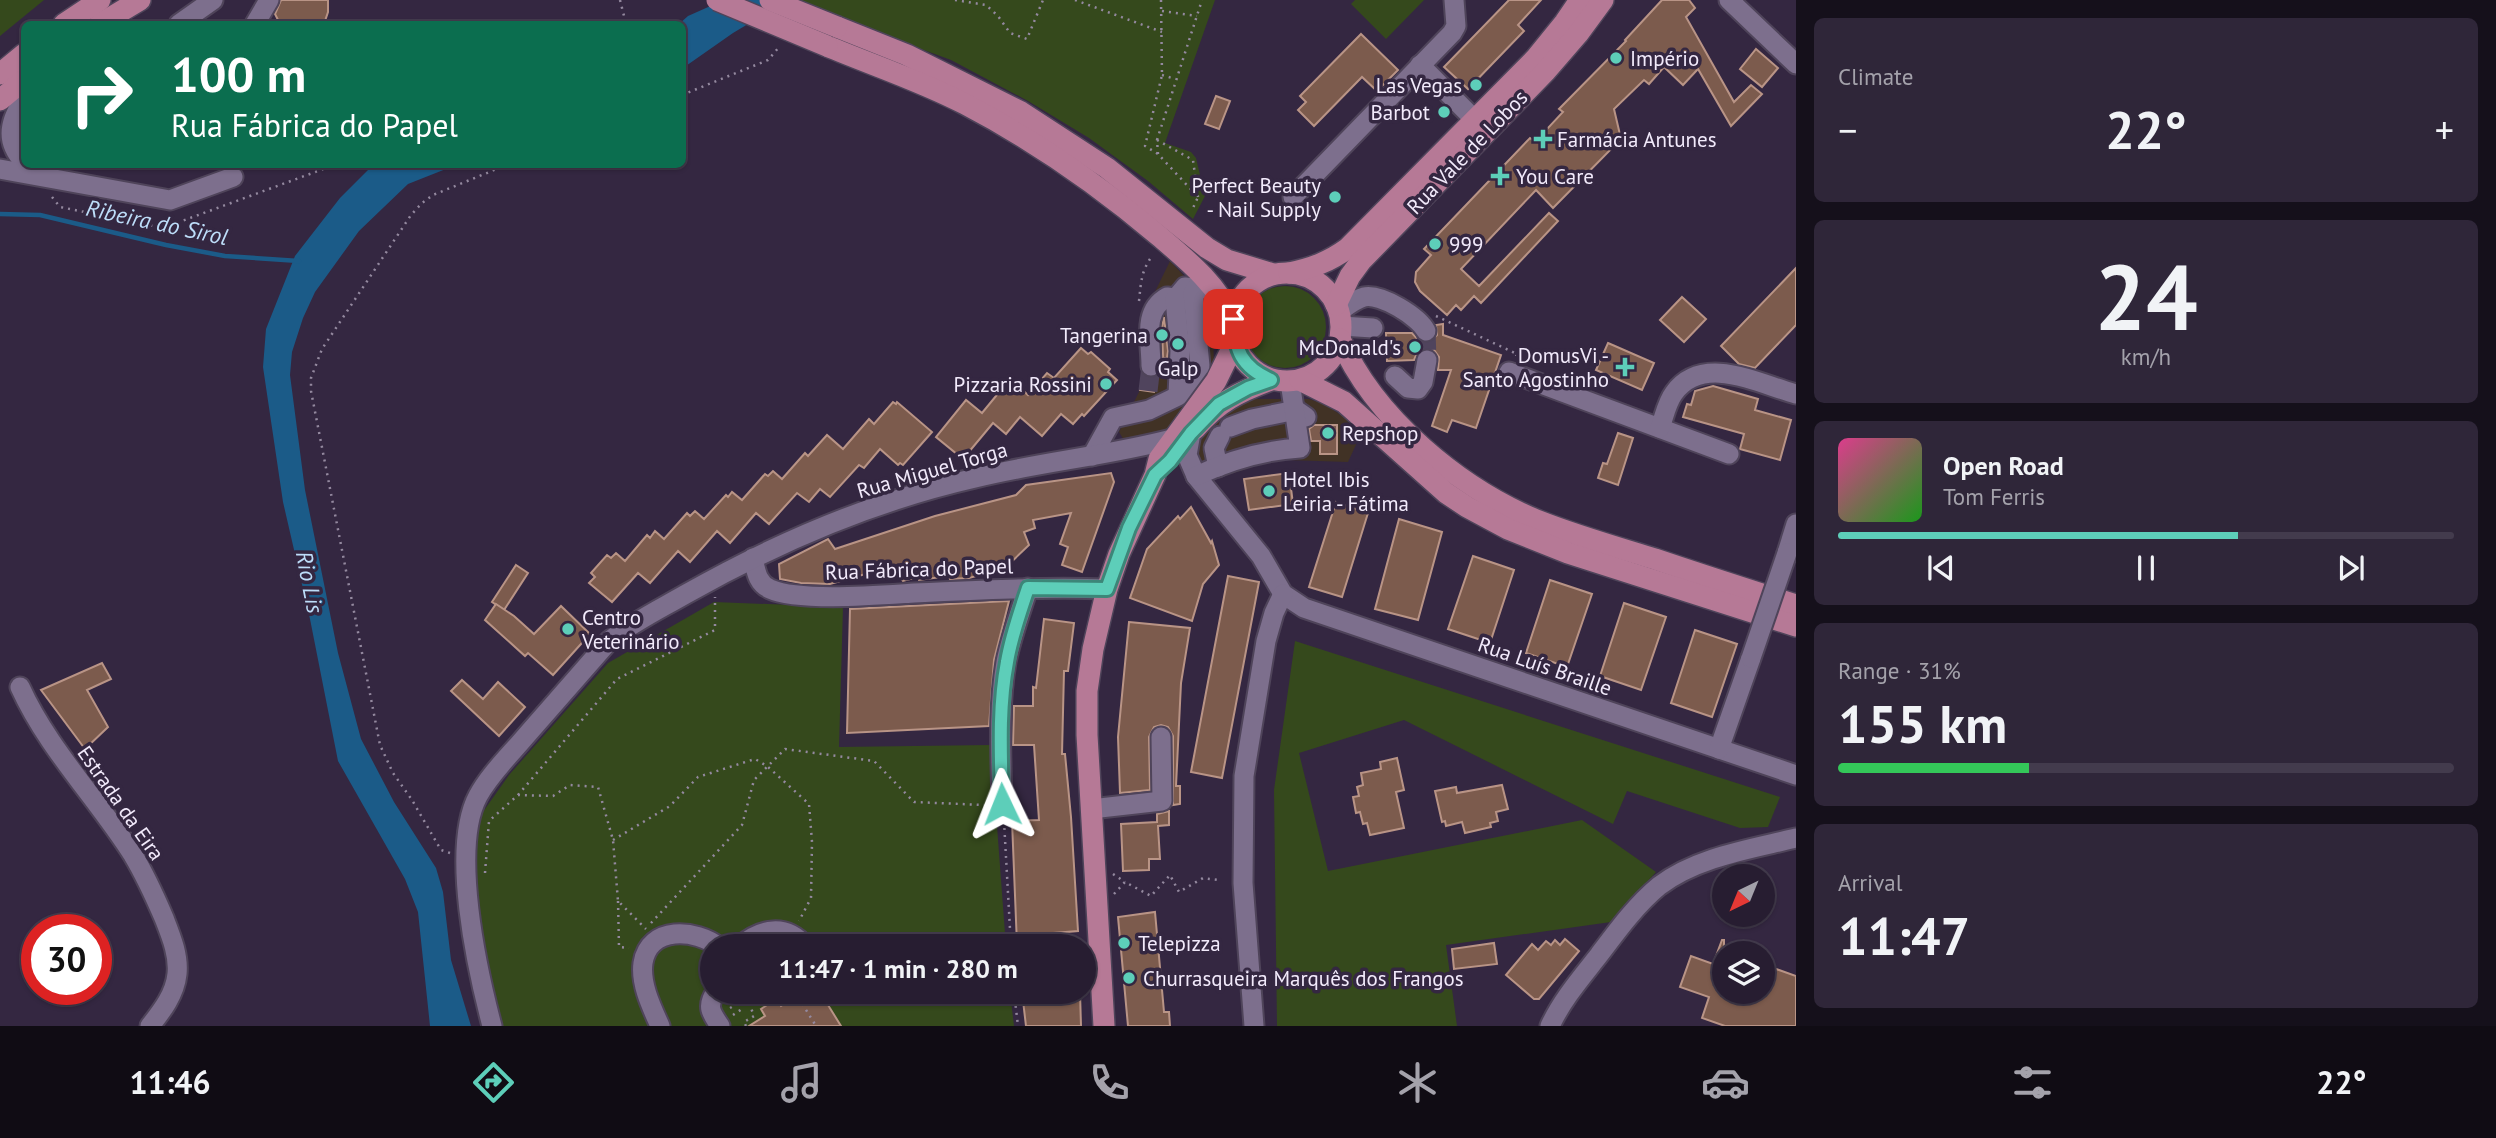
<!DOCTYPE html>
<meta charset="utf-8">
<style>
body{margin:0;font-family:"PT Sans",sans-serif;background:#2f2639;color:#f1f3f6;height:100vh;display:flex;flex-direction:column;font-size:26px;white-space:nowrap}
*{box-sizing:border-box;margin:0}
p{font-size:23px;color:#a4a2ab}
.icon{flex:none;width:38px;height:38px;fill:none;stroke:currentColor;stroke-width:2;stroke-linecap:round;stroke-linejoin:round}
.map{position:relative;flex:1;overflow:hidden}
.sheet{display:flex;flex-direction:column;gap:18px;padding:18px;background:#15101b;width:700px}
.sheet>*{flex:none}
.banner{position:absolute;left:21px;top:21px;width:665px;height:147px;border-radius:10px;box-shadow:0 2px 5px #0004,0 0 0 2px #433b4d;background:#0b6e4f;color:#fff;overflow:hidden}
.needle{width:46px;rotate:223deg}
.controls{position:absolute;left:1712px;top:864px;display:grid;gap:14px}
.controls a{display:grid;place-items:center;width:63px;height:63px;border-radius:50%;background:#271d31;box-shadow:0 2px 5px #0004,0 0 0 2px #433b4d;font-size:35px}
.speed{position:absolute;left:21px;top:914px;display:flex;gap:14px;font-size:35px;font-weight:700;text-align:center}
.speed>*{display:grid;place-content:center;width:91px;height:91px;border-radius:50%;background:#271d31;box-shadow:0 2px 5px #0004,0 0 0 2px #433b4d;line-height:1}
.speed .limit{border:10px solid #d22;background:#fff;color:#111}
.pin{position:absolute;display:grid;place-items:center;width:60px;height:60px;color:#fff;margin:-30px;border-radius:14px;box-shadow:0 4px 10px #0006}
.me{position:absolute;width:77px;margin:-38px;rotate:358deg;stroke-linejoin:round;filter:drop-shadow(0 0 5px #0008)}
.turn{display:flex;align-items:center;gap:24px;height:147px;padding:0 35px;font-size:32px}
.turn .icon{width:91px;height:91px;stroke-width:2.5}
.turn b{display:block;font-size:49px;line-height:60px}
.big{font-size:52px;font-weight:800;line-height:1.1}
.sheet .widget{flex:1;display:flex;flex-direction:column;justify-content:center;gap:10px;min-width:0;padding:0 24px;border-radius:10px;background:#2f2639}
.sheet .dial{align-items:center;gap:0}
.dial b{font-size:91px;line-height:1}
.song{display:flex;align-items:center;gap:21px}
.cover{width:84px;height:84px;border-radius:10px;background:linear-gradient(135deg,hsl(330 70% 55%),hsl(120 70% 35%))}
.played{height:7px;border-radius:4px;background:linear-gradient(90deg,#5dceb9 65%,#433b4d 65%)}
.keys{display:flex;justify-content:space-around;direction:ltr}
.heat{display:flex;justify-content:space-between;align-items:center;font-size:38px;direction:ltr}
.charge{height:10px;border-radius:5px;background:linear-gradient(90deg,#34c759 31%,#433b4d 0)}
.trip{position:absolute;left:700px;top:934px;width:396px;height:70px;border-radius:35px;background:#271d31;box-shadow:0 2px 5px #0004,0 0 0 2px #433b4d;font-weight:800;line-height:70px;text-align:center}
.menu{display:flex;height:112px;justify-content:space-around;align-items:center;background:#100c14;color:#a4a2ab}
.menu .icon{width:49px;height:49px}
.menu .selected{color:#5dceb9}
.menu b{font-size:32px;color:#f1f3f6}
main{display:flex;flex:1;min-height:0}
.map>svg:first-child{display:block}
</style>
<main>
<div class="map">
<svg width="1796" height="1026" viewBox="0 0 1796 1026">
<rect width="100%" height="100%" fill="#342741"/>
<g fill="#413225">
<path d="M1170 261 1203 296 1209 311 1213 335 1214 364 1210 375 1165 433 1124 440 1119 432 1140 390 1151 300Z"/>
<path d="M1256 399H1309L1324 404 1344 417 1360 436 1348 462 1287 460 1261 464 1206 482 1197 460 1196 445 1201 434 1239 403Z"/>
</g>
<g fill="#35491c">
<path d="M0 0H44L0 36Z"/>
<path d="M788 0H1215L1165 143 1191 152 1196 158 1205 196 1193 219 1148 181 1089 138 1028 101 951 60Z"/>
<path d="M1355 0H1424L1386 39 1351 4Z"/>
<circle cx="1285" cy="327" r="41"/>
<path d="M714 602 843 607 839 747 991 745 1006 947H712V992H1010L1014 1026H502L478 922 470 873 480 816 509 775 608 663Z"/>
<path d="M1295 641 1780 797 1768 827 1740 828 1627 791 1613 824 1404 720 1299 753 1328 871 1582 820 1656 872 1611 922 1446 945 1457 1026H1277L1274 790Z"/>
</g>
<g fill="#1b5b88">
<path d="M724 0H788L733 33 683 68 682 24H679L688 16Z"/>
<path d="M373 165H456L408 184 359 231 315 292 303 318 292 352 290 375 305 490 338 653 361 739 394 802 436 868 443 892 451 960 471 1026H430L418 912 405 879 338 761 310 619 283 502 263 367 266 329 295 256 340 198Z"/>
</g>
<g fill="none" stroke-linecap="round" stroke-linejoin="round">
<path stroke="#1b5b88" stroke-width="4.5" d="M0 214 40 215 166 245 225 256 299 261"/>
</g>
<g fill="#7c5b4d" stroke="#b99486" stroke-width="2">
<path d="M281 0H328V12L325 21 322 24H280L275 14Z"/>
<path d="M1509 0H1541L1518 25 1524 31 1468 89 1444 67Z"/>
<path d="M1662 0H1689L1695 8 1686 17 1734 102 1751 85 1762 94 1731 126 1698 69 1683 85 1664 67 1649 84 1644 80 1614 109 1621 139 1553 208 1536 190 1461 269 1479 286 1549 213 1558 221 1481 303 1474 296 1461 310 1456 305 1447 315 1420 291 1415 282 1416 272 1431 255 1424 249 1530 138 1535 142 1563 112 1559 109 1626 41 1625 40Z"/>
<path d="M1361 34 1398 70 1377 91 1362 77 1314 126 1298 110 1306 102 1300 96Z"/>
<path d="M1756 49 1778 68 1762 87 1740 69Z"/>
<path d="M1216 96 1230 101 1219 129 1205 124Z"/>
<path d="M1796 268V325L1755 368 1739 364 1721 346Z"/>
<path d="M1682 297 1706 319 1684 342 1660 320Z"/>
<path d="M1164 317 1168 351 1167 358H1163L1162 328Z"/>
<path d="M1443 324V335L1501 355 1476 428 1452 420 1447 432 1432 426 1451 370H1438L1439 357 1434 350 1422 349 1417 353 1414 360 1387 361 1386 333H1412L1420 342 1428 343 1437 335 1436 325Z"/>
<path d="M1608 343 1654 363 1642 390 1596 370Z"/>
<path d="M1081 348 1088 354 1091 352 1110 369 1108 372 1117 380 1084 416 1082 414 1073 424 1061 414 1042 436 1020 417 1006 434 993 423 963 459 936 437 966 400 982 413 1010 379 1028 395 1047 373 1054 378Z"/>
<path d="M1143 374 1151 378 1157 377 1154 392 1140 390Z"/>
<path d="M1713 386 1758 399 1755 410 1791 420 1780 460 1740 449 1744 434 1683 417 1687 404 1691 405 1695 391Z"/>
<path d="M893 402 896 404 897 402 932 432 903 465 900 463 898 465 880 449 864 468 859 465 830 497 820 489 809 502 797 493 769 524 756 513 730 543 717 531 690 562 678 551 650 583 638 573 612 602 589 583 595 577 591 573 607 555 611 558 616 553 625 561 647 535 650 538 655 531 664 539 687 513 690 516 695 511 704 519 726 495 728 497 732 492 742 500 765 474 768 476 773 471 782 479 805 453 808 456 827 435 843 449 869 419 874 424Z"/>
<path d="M1314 425H1337V454H1320V441H1311L1309 429Z"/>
<path d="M1618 433 1633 438 1618 485 1598 478 1603 463 1607 464Z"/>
<path d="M1111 473 1114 482 1082 572 1062 565 1068 547 1060 544 1071 513 1033 520 1035 528 1024 532 1029 545 1005 568 969 578 950 579 949 576 919 580 918 577 903 581 900 578 869 573 830 584 801 583 780 579 779 564 828 539 835 549 935 516 1016 495 1026 485Z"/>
<path d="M1289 473 1293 504 1249 510 1244 479Z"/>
<path d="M1336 502 1368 513 1342 597 1309 587Z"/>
<path d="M1191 507 1211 543 1212 541 1219 565 1203 584 1192 621 1130 598 1147 549 1178 516 1180 519Z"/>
<path d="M1399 519 1442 532 1418 620 1375 609Z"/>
<path d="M1473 556 1514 570 1490 643 1448 629Z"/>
<path d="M516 565 528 573 504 610 492 602Z"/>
<path d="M1228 576 1259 582 1222 778 1191 772Z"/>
<path d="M1550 580 1592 594 1567 667 1526 653Z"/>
<path d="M1009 601 994 660 989 726 847 733 850 609Z"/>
<path d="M1624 603 1666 617 1641 690 1600 676Z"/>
<path d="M496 604 514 616 534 634 561 606 590 634 553 675 528 653 525 656 485 620Z"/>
<path d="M1044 619 1074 623 1068 671H1064L1062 754H1065L1071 817 1078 931 1029 935V945H1017L1012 821 1039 820 1034 745H1013L1014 706H1033V687L1036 688Z"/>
<path d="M1129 622 1190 628 1181 683 1176 786H1180V804L1173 805V736L1168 727 1161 725 1154 727 1149 737 1150 790 1120 793 1118 737Z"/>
<path d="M1695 630 1737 644 1712 717 1671 703Z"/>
<path d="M102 663 111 679 87 690 108 727 85 749 41 690Z"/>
<path d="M462 680 483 699 498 682 525 707 499 736 451 691Z"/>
<path d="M1397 758 1404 790 1396 792 1404 828 1370 835 1367 823 1363 824 1360 812 1356 813 1353 797 1359 796 1357 787 1363 785 1361 773 1381 769 1380 762Z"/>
<path d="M1502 785 1508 809 1496 812 1498 821 1490 823 1491 827 1465 833 1462 822 1446 826 1445 821 1442 822 1435 791 1456 787 1457 793Z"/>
<path d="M1169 811V825L1158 826 1160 859H1149V870L1123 871 1121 824 1157 822V814Z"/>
<path d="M1155 912 1164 1012H1169L1170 1026H1128L1118 917Z"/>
<path d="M1565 939 1579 951 1539 999H1534L1506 975 1532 944 1538 950 1546 941 1551 945 1555 940 1560 945Z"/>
<path d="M1722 940H1724V992H1762V964L1796 976V1026H1725L1702 1018 1709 997 1680 987 1691 956 1713 964Z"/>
<path d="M1494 943 1497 964 1454 969 1452 949Z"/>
<path d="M804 992H820L841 1026H749L765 1016 761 1009 776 999 781 1006Z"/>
<path d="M1022 992H1080L1081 1026H1026Z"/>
</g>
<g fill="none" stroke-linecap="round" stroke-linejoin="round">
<g stroke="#50445d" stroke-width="19" stroke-dasharray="19 10" stroke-linecap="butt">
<path d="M1426 331 1427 360"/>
<path d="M1148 391 1151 366"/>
</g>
<g stroke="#4f445a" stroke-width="23">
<g id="minor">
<path d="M1729 0 1796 64"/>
<path d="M179 24 213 0"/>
<path d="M255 24 269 0"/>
<path d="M1420 65 1475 120"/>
<path d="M24 100C9 121 5 142 24 162"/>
<path d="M0 169 170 200 233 177"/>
<path d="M1293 197 1452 33 1456 26 1454 0"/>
<path d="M1340 311C1347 306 1356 299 1364 297 1381 293 1419 317 1426 331"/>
<path d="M1341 326 1373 328"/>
<path d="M1151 366C1151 341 1142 311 1167 297L1174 298 1176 302"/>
<path d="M1509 372 1729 454"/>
<path d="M1395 376 1408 388 1418 389 1423 382 1427 360"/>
<path d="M1178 395 1180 351 1175 299 1185 287 1203 289"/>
<path d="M1230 427 1252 419 1296 410 1306 417"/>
<path d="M1660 428C1664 417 1667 402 1674 393 1703 353 1759 384 1796 394"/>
<path d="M1191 433 1187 455 1196 476 1261 556 1283 594 1304 608 1796 775"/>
<path d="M1092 456 1113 418 1149 410 1178 396 1200 366 1193 293 1197 287"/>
<path d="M1218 467 1214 448 1220 436"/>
<path d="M1196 476C1228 461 1265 450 1300 448L1290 382"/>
<path d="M1787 553 1796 524"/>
<path d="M753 558C756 571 757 583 770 589 798 602 882 595 914 593 978 590 1043 587 1107 589"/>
<path d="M20 687C48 749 97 798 133 855 145 875 155 897 164 918 171 936 179 955 177 974 175 994 162 1011 150 1026"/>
<path d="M1719 749 1751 658"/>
<path d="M1002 805C1001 757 998 709 1006 662 1011 637 1020 613 1028 588"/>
<path d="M1091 809 1162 801 1161 737"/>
<path d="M739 947C761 928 786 923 806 947"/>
<path d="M716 992C706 1006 711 1013 720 1026"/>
<path d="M492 1026C477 969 450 848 478 796 490 774 509 756 525 737 553 705 581 673 609 641 633 622 660 609 686 594 776 543 874 501 975 478 1040 462 1107 456 1172 439"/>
<path d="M660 1026C652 1008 640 984 643 963 649 925 696 929 719 947"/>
<path d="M1254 1026 1243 883 1244 776 1266 641 1274 613 1283 594"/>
<path d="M1550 1026C1562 1000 1581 978 1599 955 1617 931 1636 905 1659 886 1697 857 1751 849 1796 838"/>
</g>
</g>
<g stroke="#4f445a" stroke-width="24">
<g id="major">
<path d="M64 24 100 0"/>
<path d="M100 24 140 0"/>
<path d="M837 27 907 55 1021 112 1107 168 1207 248 1227 260 1273 274"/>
<path d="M827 46C872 65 921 81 965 104 1034 140 1099 185 1159 236 1187 260 1218 285 1232 319"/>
<path d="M0 74 24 54"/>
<path d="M0 100 24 80"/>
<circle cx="1287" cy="327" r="54"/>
<path d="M1289 273C1312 268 1329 262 1348 248L1535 59 1565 22 1580 0"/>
<path d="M1336 305 1350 276 1361 261 1546 71 1578 34 1603 0"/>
<path d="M1340 339C1374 418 1460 489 1539 521 1577 536 1616 547 1655 559 1702 575 1749 590 1796 605"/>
<path d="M1300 380 1344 402 1446 493 1467 507 1508 529 1568 553 1796 626"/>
<path d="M1195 429C1218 402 1239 392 1271 380"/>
<path d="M1104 1026 1087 735V691L1093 649 1107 589 1119 554 1155 475 1159 459 1216 381 1235 342"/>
</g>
</g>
<g stroke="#94899f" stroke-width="2.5" stroke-dasharray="2 5" stroke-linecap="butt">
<path d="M620 0 626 24"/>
<path d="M955 0 986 5 998 16 1010 33 1027 39 1043 0"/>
<path d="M1075 0 1162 32"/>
<path d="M1161 0 1162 75 1145 146 1158 154 1198 197 1193 208"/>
<path d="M1162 11 1197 16"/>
<path d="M1162 75 1175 79"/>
<path d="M682 95 768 60 780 46"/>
<path d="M1157 140 1193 160 1198 197"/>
<path d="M1158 154 1157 140 1202 0"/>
<path d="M52 197 60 207 163 228 337 164"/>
<path d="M1139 301C1141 283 1141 270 1153 255"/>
<path d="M1436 316 1517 354 1516 356"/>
<path d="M518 795 617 679 715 630V597"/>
<path d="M1004 821 1011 947"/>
<path d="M613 840 670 806 698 777 755 759 767 766 809 804 812 842 811 898 799 921"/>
<path d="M450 853 441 850 412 800 393 773 380 745 311 391V378L322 349 411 215 422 203 433 195 509 164"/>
<path d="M485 873 489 821 518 795 553 796 570 785 598 787 613 840 618 901 646 929"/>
<path d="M1113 874 1125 882"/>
<path d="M1114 894 1125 882 1151 896 1170 875 1179 892 1203 878 1218 880"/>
<path d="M618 901 619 947 629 948"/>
<path d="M651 923 742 825 754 780 785 749 874 761 914 802 984 805"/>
<path d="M780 992 784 997 791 992"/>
<path d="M795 992 816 1026"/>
<path d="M1014 992 1018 1026"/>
<path d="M730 1008 739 1003 741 992"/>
<path d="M733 1015 742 1009 745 992"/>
<path d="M746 1026 744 1022 754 1016 751 1008 753 1001 761 992"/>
</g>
<use href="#minor" stroke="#7d6f8d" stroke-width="19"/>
<use href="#major" stroke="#b67996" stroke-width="21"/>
<g stroke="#4f445a" stroke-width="23" stroke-linecap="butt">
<path id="minor-bridge" d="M1751 658 1787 553"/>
</g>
<g stroke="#4f445a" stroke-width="24" stroke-linecap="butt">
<g id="major-bridge">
<path d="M717 0 827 46"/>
<path d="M770 0 837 27"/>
</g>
</g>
<use href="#minor-bridge" stroke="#7d6f8d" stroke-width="19"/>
<use href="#major-bridge" stroke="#b67996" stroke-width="21"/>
</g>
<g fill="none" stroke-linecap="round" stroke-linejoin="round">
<g stroke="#3c8678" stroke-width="18">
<path id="route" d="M1002 804C1001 757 998 709 1007 662 1011 637 1020 612 1028 588L1107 589 1129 528 1155 475 1170 461 1191 433 1219 404 1248 388 1271 380C1241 367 1235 350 1233 319"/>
</g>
<use href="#route" stroke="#5dceb9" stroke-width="12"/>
</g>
<g fill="#5dceb9" stroke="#342741" stroke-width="2.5">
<circle cx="1616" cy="58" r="7"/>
<circle cx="1476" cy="85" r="7"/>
<circle cx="1444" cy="112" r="7"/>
<path d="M1539.5 128.5h7v7h7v7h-7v7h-7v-7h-7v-7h7z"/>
<path d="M1496.5 165.5h7v7h7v7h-7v7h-7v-7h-7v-7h7z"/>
<circle cx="1335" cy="197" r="7"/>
<circle cx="1435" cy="244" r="7"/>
<circle cx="1162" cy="335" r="7"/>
<circle cx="1178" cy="344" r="7"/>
<circle cx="1415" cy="347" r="7"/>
<path d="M1621.5 356.5h7v7h7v7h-7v7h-7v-7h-7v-7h7z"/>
<circle cx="1106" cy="384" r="7"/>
<circle cx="1328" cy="433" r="7"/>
<circle cx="1269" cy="491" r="7"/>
<circle cx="568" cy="629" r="7"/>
<circle cx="1124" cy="943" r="7"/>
<circle cx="1129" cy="978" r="7"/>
</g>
<g text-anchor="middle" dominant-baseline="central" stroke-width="7" stroke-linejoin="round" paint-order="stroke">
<g font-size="21" fill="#f2eafb" stroke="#342741" text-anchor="start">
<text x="1630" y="58">Império</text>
<text x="1462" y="85" text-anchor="end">Las Vegas</text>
<text x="1430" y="112" text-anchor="end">Barbot</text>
<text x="1557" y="139">Farmácia Antunes</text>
<text x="1516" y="176">You Care</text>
<text x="1321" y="185" text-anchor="end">Perfect Beauty<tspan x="1321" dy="24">- Nail Supply</tspan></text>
<text x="1449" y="244">999</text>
<text x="1148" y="335" text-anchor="end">Tangerina</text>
<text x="1401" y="347" text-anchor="end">McDonald's</text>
<text x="1609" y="355" text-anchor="end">DomusVi -<tspan x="1609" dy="24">Santo Agostinho</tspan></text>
<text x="1178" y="368" text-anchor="middle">Galp</text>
<text x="1092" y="384" text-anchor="end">Pizzaria Rossini</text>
<text x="1342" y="433">Repshop</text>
<text x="1283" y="479">Hotel Ibis<tspan x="1283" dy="24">Leiria - Fátima</tspan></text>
<text x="582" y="617">Centro<tspan x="582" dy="24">Veterinário</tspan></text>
<text x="1138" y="943">Telepizza</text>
<text x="1143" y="978">Churrasqueira Marquês dos Frangos</text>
</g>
<g font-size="21" fill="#f2eafb" stroke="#342741">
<text transform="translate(1467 152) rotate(-46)">Rua Vale de Lobos</text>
<text transform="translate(932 470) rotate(-16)">Rua Miguel Torga</text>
<text transform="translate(919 569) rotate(-2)">Rua Fábrica do Papel</text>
<text transform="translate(1545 666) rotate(19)">Rua Luís Braille</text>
<text transform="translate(121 803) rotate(55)">Estrada da Eira</text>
</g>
<g font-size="23" font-style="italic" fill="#bdddf9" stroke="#342741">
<text transform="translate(157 222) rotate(12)">Ribeira do Sirol</text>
<text transform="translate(310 582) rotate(79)">Rio Lis</text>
</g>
</g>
</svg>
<div class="controls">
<a><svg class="needle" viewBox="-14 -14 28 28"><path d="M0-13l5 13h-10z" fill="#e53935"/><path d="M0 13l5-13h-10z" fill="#a4a2ab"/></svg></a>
<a><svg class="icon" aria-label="layers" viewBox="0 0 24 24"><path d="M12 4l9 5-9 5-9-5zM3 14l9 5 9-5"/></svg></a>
</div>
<div class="speed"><div class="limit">30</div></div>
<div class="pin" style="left:1233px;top:319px;background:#d93025"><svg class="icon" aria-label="arrive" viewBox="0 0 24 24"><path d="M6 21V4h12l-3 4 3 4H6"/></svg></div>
<svg class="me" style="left:1002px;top:804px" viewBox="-20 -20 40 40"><path d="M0-17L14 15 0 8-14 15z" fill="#5dceb9" stroke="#fff" stroke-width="4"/></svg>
<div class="trip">11:47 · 1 min · 280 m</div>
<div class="banner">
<div class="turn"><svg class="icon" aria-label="right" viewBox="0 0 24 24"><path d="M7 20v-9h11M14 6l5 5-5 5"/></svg><div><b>100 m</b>Rua Fábrica do Papel</div></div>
</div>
</div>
<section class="sheet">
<div class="widget"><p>Climate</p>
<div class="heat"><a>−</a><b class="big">22°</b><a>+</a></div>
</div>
<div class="widget dial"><b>24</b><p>km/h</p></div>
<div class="widget">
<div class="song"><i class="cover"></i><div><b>Open Road</b><p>Tom Ferris</p></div></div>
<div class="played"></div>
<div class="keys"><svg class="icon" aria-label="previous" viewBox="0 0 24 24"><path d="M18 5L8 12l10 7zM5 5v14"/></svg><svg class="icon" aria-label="pause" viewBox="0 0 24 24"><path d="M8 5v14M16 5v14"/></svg><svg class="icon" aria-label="next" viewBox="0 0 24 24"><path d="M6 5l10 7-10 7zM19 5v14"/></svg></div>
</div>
<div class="widget"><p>Range · 31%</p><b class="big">155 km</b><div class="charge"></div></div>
<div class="widget"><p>Arrival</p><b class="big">11:47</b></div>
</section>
</main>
<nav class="menu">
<b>11:46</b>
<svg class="icon selected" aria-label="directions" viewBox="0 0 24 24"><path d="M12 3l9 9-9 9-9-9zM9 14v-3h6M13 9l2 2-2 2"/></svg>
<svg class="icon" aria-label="music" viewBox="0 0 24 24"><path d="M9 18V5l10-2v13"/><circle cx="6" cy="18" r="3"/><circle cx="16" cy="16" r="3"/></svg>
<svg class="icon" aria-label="phone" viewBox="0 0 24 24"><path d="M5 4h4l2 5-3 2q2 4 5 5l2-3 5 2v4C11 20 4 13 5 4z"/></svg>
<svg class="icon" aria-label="climate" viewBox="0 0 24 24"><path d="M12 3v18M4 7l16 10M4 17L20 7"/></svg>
<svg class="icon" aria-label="car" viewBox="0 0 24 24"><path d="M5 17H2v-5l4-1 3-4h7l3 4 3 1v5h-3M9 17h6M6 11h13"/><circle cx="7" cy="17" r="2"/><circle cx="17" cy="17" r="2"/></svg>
<svg class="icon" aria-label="filters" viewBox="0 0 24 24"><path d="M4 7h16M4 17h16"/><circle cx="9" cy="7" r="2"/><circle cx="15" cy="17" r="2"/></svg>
<b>22°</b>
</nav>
